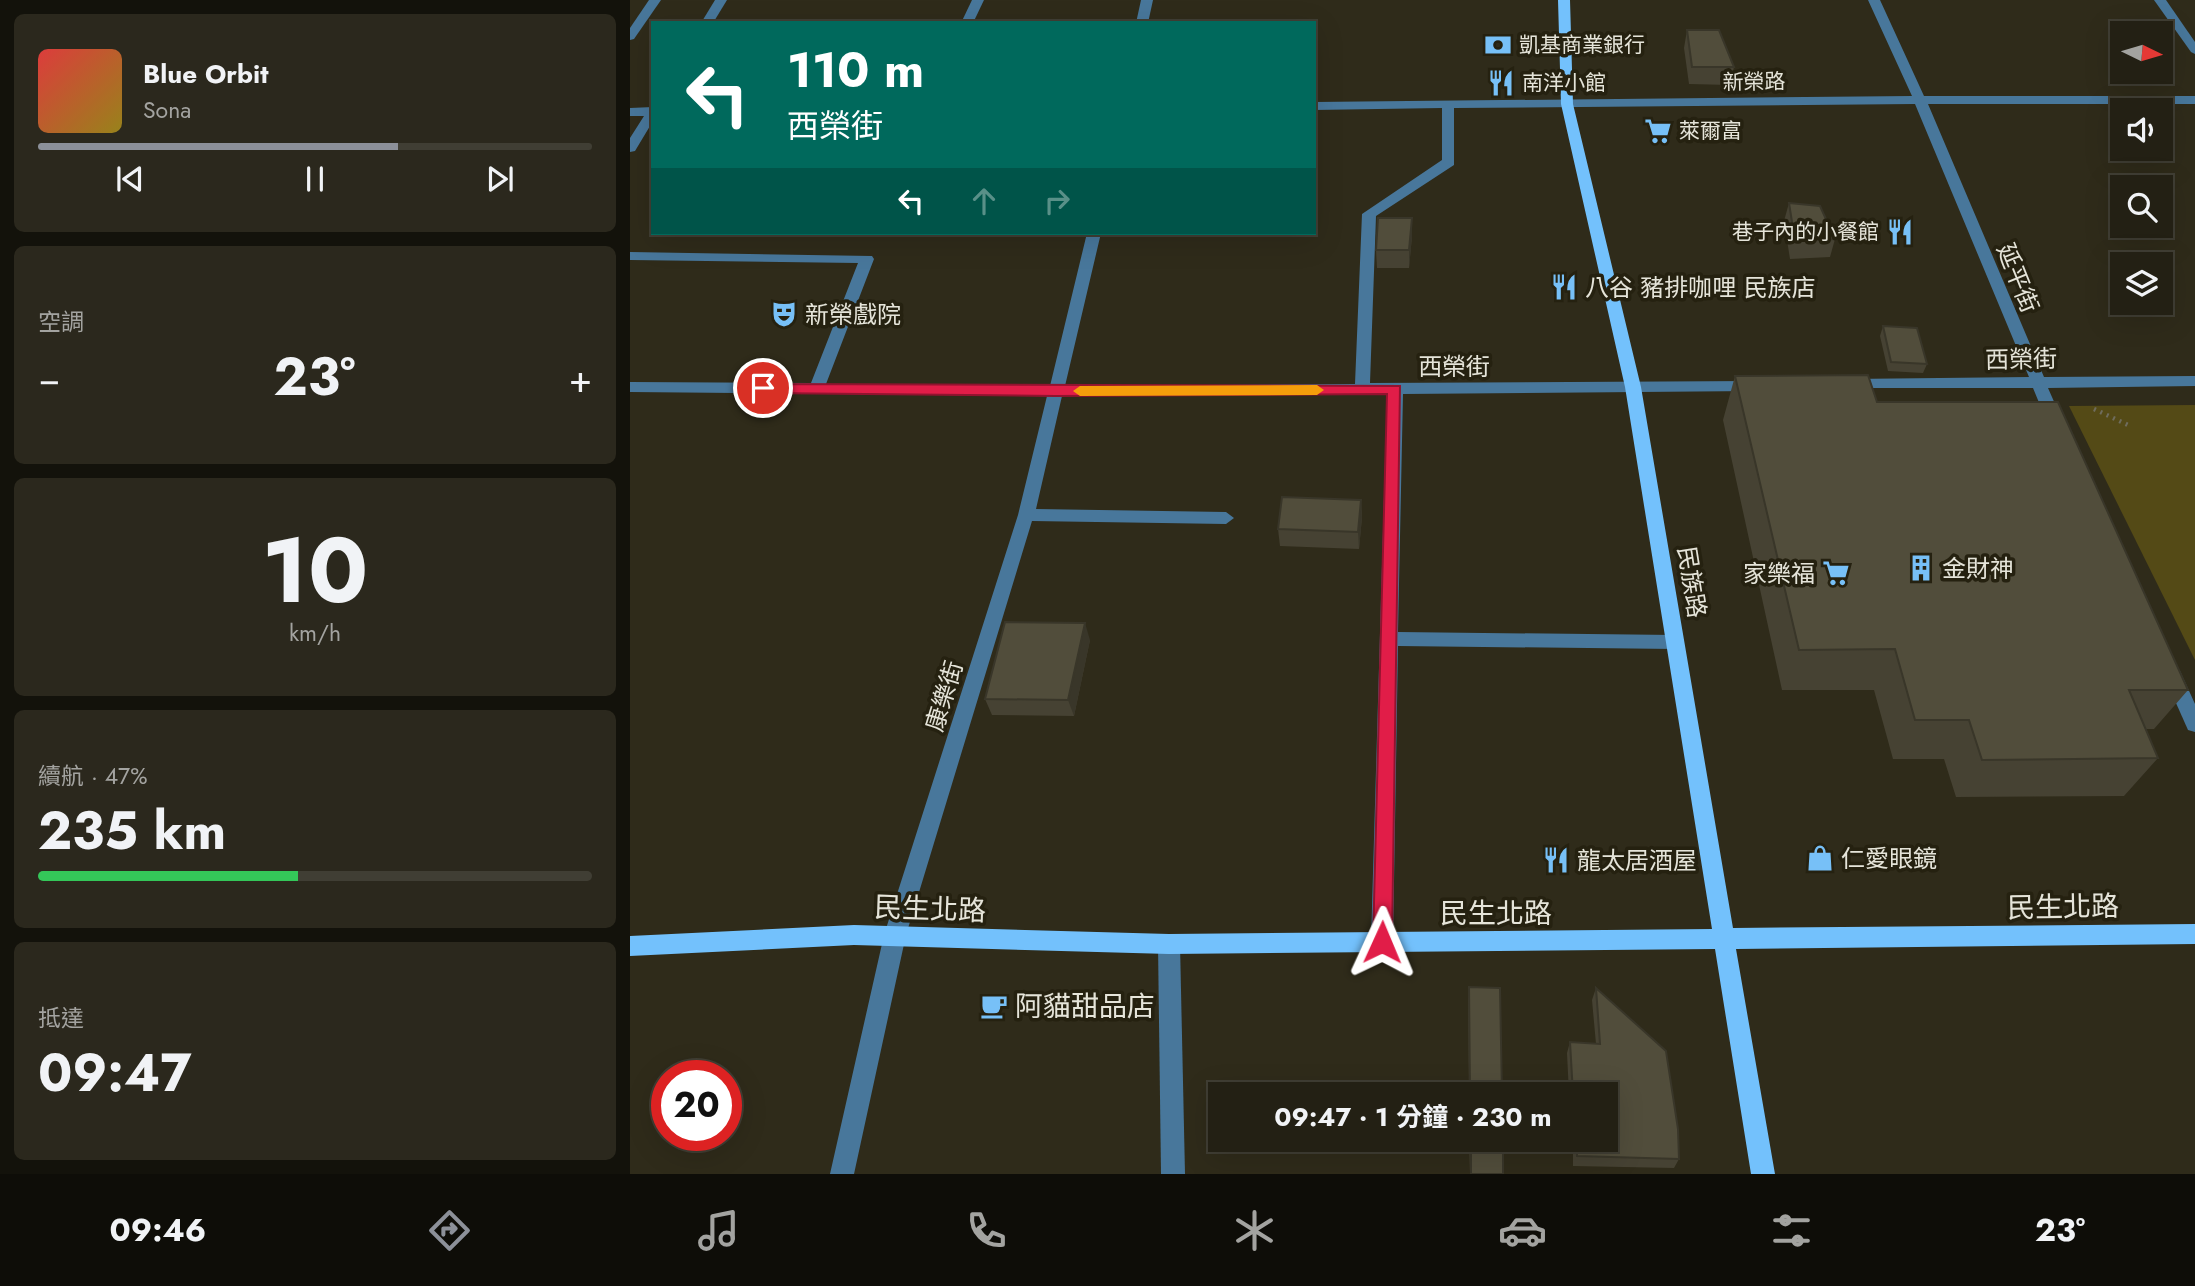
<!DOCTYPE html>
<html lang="zh-TW">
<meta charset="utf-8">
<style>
body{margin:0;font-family:Jost,"Noto Sans TC",sans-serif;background:#2b281d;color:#f1f3f6;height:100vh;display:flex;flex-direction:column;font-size:26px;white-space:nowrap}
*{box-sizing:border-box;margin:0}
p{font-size:23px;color:#a3a3a0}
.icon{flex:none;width:38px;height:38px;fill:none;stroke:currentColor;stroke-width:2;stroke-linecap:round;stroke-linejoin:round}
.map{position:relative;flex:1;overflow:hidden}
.panel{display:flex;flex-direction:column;gap:14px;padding:14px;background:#13120b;width:630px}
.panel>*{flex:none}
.banner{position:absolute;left:21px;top:21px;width:665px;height:214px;border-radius:0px;box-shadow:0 7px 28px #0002,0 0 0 2px #403e34;background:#00695c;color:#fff;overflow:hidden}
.needle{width:46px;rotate:95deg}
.buttons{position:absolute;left:1480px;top:21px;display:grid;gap:14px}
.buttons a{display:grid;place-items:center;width:63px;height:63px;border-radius:0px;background:#232014;box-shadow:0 7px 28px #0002,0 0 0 2px #403e34;font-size:35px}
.speed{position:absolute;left:21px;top:1060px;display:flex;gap:14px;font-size:35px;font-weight:700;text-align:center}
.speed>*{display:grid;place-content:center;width:91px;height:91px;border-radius:50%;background:#232014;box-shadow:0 7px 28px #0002,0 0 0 2px #403e34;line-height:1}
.speed .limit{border:10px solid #d22;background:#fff;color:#111}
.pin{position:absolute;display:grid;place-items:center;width:60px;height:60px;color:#fff;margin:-30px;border:4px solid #fff;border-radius:50%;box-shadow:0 2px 7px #0007}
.me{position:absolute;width:77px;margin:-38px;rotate:1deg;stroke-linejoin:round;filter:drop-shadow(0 0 5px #0008)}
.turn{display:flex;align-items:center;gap:24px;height:147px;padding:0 21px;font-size:32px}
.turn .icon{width:91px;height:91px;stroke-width:2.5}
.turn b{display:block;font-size:49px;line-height:60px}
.lanes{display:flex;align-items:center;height:66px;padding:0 21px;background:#0003;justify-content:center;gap:35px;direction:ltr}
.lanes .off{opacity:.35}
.big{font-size:52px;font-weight:700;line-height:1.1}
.panel .card{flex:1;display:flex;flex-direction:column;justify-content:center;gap:10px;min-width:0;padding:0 24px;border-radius:10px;background:#2b281d}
.panel .dial{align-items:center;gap:0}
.dial b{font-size:91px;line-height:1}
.song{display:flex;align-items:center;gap:21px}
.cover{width:84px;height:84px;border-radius:10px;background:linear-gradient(135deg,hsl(0 70% 55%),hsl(50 70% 35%))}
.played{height:7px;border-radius:4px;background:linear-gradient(90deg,#8c9099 65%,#403e34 65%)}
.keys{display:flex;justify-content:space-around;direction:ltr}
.heat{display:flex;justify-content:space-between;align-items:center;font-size:38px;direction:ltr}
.charge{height:10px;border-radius:5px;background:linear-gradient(90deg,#34c759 47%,#403e34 0)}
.trip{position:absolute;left:578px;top:1082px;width:410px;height:70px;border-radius:0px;background:#232014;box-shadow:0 7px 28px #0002,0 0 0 2px #403e34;font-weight:700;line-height:70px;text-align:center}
.dock{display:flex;height:112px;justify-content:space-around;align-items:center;background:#0e0d08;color:#a3a3a0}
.dock .icon{width:49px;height:49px}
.dock .selected{color:#8c9099}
.dock b{font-size:32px;color:#f1f3f6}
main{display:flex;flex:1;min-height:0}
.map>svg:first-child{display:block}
</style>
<main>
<section class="panel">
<div class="card">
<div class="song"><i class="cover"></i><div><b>Blue Orbit</b><p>Sona</p></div></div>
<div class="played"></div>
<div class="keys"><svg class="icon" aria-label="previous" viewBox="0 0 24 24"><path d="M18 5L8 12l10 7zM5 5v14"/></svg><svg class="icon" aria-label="pause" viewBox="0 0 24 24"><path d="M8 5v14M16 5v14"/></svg><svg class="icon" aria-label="next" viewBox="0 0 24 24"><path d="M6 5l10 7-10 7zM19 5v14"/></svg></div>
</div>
<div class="card"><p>空調</p>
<div class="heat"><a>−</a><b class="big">23°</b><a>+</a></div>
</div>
<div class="card dial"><b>10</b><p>km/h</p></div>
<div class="card"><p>續航 · 47%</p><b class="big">235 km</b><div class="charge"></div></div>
<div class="card"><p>抵達</p><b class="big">09:47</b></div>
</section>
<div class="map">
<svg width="1565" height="1174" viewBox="0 0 1565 1174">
<rect width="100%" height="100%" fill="#2f2b1a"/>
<path fill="#544a16" d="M1565 405V660L1439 406Z"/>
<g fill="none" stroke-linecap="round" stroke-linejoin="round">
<path stroke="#6f6c5d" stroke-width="4.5" stroke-dasharray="2 5" stroke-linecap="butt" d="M1464 409 1498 425"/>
<g fill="#48779b" fill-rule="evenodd">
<path d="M19 0H31L4 39 0 40V28Z"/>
<path d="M85 0H97L83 23H71Z"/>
<path d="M342 0H354L343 23H331Z"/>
<path d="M511 0H523L518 23H506Z"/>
<path d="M1238 0H1250L1294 96H1565V104H1298L1414 377 1565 376V386L1418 388 1433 422 1425 428 1417 422 1403 388H1214L1211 384 1214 380 1219 379 1399 377 1285 104 824 108V165L746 216 740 383 1124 381 1132 386 1124 391 773 394 768 632 1045 635 1051 637 1054 642 1051 647 1045 649 768 646 763 941 760 948 752 951 744 948 741 941 757 394 432 396 406 509 596 512 604 518 596 524 402 521 276 935 224 1174H200L254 935 388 515 417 396 0 392V382L181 383 228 263 0 260V252L242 256 244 259 196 384 420 386 457 233H471L435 386 725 384 732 214 812 160V108L684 110V102L1282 96Z"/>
<path d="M1524 0H1536L1565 42V54L1561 52Z"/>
<path d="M23 107V121L5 151 0 152V138L14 116H0V108Z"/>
<path d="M1543 668 1550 671 1565 704V732L1558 730 1534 676 1536 671Z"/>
<path d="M539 934 547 937 550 944 555 1174H531L528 944 531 937Z"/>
</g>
<path fill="#73c1fc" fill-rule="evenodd" d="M928 0H940L943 104 1011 387 1103 928 1565 924V944L1106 949 1145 1174H1121L1085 949 539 954 224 945 0 956V936L224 925 539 934 1082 929 995 387 931 104Z"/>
</g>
<g fill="#464233">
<path d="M1057 30 1104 67 1100 85 1059 84 1054 48Z"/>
<path d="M1159 203 1205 239 1200 257 1160 259 1154 221Z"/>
<path d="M782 218V236L779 268H747L746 250Z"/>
<path d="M1253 326 1297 364 1293 373 1258 371 1250 336Z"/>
<path d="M1105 376 1247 402 1558 690 1524 729H1516L1528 758 1494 796 1326 797 1314 759H1263L1244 690H1152L1093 420Z"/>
<path d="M731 500 732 517 729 549 650 546 648 529Z"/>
<path d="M460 640 444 716 362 715 355 699Z"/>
<path d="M839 987 872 1094H839L838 1000Z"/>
<path d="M966 988 1049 1159 1044 1168 943 1166V1139H975V1094H939L937 1053 940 1042 966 1044 962 1000Z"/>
<path d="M839 1139H873V1174H840Z"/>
</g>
<g fill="#393629">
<path d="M782 218V236L779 268V250Z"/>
<path d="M731 500 732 517 729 549 728 532Z"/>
<path d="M455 623 460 640 444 716 438 700Z"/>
</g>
<g fill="#514d3b" stroke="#393629" stroke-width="2">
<path d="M1057 30H1089L1104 67H1062Z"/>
<path d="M1159 203 1190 206 1205 239 1165 241Z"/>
<path d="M748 218H782L779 250H746Z"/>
<path d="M1253 326 1287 328 1297 364 1261 362Z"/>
<path d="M1238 375 1247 402H1428L1558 690H1499L1528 758 1352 760 1339 720H1285L1265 649 1169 650 1105 376Z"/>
<path d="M652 497 731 500 728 532 648 529Z"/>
<path d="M375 622 455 623 438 700 355 699Z"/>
<path d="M839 987 870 988 872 1094H840Z"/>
<path d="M966 988 1036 1051 1048 1129 1049 1159 947 1156V1139H975V1094H943L940 1042 970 1044Z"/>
<rect x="841" y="1139" width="32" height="35"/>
</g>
<path fill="#e11d48" stroke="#92132f" stroke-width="2" d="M133 384 770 386 762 942 759 948 752 951 746 948 743 942 757 394 425 396 133 393 126 388Z"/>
<path fill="#f59e0b" d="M687 385 694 390 687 395 450 396 443 391 450 386Z"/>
<defs>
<g id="bank-bare" transform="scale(2.1)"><path d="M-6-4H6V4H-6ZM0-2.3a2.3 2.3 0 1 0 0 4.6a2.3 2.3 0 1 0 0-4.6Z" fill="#77c0f7" stroke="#252110" stroke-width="2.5" paint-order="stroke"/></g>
<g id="restaurant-bare" transform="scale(2.1)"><path d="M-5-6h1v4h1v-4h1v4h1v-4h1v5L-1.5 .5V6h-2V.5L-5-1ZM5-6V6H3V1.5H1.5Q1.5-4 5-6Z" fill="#77c0f7" stroke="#252110" stroke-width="2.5" paint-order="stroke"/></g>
<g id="supermarket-bare" transform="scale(2.1)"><path d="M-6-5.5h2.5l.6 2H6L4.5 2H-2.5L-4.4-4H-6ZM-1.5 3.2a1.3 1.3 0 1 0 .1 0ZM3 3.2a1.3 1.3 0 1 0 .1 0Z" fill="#77c0f7" stroke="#252110" stroke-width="2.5" paint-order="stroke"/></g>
<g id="theatre-bare" transform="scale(2.1)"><path d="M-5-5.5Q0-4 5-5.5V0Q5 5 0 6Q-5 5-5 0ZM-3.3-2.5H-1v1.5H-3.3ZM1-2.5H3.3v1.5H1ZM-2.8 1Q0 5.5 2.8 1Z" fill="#77c0f7" stroke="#252110" stroke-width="2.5" paint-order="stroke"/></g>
<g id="building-bare" transform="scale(2.1)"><path d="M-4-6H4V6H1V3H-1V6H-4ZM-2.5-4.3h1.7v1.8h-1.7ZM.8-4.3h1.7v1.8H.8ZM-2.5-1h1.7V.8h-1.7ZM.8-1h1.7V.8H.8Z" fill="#77c0f7" stroke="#252110" stroke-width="2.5" paint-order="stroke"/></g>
<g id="shop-bare" transform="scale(2.1)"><path d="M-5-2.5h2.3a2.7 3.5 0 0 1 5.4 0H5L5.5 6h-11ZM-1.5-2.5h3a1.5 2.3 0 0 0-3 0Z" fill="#77c0f7" stroke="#252110" stroke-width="2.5" paint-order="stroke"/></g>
<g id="cafe-bare" transform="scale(2.1)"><path d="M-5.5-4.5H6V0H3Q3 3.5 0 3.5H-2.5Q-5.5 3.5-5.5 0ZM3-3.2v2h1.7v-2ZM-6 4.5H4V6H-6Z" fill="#77c0f7" stroke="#252110" stroke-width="2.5" paint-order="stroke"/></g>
</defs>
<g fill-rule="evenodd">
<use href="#bank-bare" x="868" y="45"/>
<use href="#restaurant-bare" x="871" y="83"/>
<use href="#supermarket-bare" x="1028" y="131"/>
<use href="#restaurant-bare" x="1270" y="232"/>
<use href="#restaurant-bare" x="934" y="287"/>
<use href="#theatre-bare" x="154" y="314"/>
<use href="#building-bare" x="1291" y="568"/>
<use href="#supermarket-bare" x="1206" y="573"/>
<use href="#shop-bare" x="1190" y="858"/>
<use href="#restaurant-bare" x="926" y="860"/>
<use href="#cafe-bare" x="364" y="1006"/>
</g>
<g text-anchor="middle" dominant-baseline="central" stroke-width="7" stroke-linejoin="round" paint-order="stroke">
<g font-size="21" fill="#e5e4d9" stroke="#252110" text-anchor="start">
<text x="889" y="45">凱基商業銀行</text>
<text x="892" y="83">南洋小館</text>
<text x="1049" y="131">萊爾富</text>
<text x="1249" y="232" text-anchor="end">巷子內的小餐館</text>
</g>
<g font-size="21" fill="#e5e4d9" stroke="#252110">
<text transform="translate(1124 82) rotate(-1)">新榮路</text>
</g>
<g font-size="24" fill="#e5e4d9" stroke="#252110">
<text transform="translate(1388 278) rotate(68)">延平街</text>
<text transform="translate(1391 359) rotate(-1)">西榮街</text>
<text x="824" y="366">西榮街</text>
<text transform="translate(1062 582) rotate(81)">民族路</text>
<text transform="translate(314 696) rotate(-73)">康樂街</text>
</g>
<g font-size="24" fill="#e5e4d9" stroke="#252110" text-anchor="start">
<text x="955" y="287">八谷 豬排咖哩 民族店</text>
<text x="175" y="314">新榮戲院</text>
<text x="1312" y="568">金財神</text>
<text x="1185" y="573" text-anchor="end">家樂福</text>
<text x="1211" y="858">仁愛眼鏡</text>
<text x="947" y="860">龍太居酒屋</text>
</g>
<g font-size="28" fill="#e5e4d9" stroke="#252110">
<text transform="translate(1433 907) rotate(-1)">民生北路</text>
<text transform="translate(300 909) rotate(2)">民生北路</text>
<text x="866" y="913">民生北路</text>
</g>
<g font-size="28" fill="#e5e4d9" stroke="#252110" text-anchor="start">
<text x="385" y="1006">阿貓甜品店</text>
</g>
</g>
</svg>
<div class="buttons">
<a><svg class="needle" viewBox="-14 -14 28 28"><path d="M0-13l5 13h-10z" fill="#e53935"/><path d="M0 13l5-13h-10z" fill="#a3a3a0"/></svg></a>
<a><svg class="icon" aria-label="sound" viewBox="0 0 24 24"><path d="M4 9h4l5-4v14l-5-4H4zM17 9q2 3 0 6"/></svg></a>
<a><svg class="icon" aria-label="search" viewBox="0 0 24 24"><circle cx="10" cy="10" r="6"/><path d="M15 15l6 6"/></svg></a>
<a><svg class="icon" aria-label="layers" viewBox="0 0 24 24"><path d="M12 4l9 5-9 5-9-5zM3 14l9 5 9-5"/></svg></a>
</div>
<div class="speed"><div class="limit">20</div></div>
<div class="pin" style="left:133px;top:388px;background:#d93025"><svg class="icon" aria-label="arrive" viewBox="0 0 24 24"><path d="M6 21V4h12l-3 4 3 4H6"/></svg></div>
<svg class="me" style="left:752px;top:942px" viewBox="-20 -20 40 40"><path d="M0-17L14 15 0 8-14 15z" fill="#e11d48" stroke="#fff" stroke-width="4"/></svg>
<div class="trip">09:47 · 1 分鐘 · 230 m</div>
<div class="banner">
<div class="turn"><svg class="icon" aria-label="left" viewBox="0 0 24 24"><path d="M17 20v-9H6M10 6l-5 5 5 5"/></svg><div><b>110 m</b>西榮街</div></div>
<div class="lanes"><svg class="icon" aria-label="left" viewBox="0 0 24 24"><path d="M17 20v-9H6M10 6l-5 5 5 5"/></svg><svg class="icon off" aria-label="ahead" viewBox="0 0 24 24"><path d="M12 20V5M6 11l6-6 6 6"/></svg><svg class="icon off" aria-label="right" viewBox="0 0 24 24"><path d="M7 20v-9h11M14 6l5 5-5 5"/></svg></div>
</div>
</div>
</main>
<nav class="dock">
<b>09:46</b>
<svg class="icon selected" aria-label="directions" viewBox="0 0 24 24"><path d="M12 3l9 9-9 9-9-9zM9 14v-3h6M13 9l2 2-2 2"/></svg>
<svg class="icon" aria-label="music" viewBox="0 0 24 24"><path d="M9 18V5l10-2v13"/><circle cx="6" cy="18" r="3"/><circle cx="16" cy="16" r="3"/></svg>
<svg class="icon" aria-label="phone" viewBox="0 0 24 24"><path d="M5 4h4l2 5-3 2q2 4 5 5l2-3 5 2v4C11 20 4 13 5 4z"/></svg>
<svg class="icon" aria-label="climate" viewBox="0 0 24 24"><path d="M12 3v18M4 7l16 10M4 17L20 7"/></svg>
<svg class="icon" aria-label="car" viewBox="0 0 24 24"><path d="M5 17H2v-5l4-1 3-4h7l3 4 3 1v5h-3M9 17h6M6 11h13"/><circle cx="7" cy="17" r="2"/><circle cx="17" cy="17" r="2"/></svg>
<svg class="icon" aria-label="filters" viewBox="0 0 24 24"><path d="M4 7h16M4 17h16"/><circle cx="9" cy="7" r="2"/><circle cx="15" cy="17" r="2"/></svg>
<b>23°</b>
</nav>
